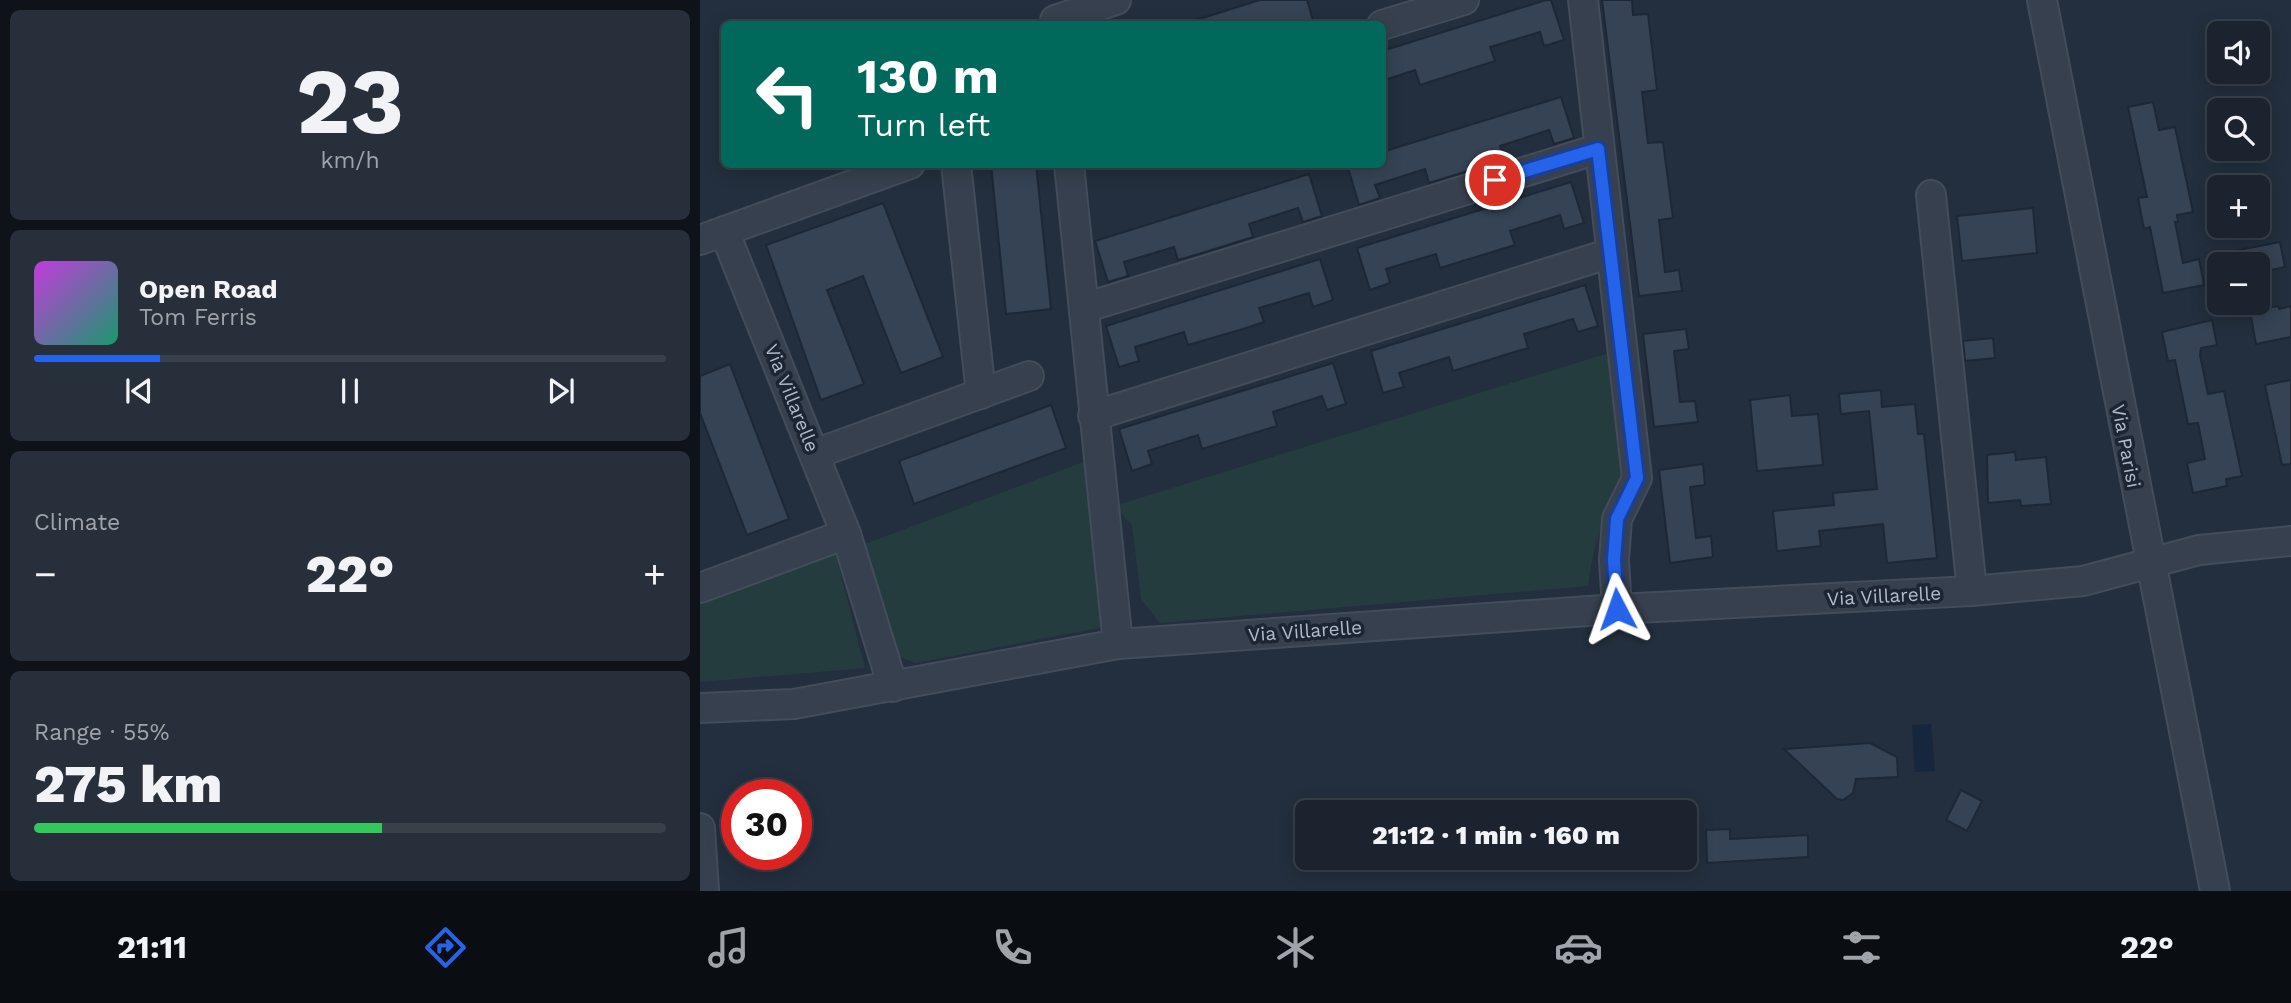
<!DOCTYPE html>
<meta charset="utf-8">
<style>
body{margin:0;font-family:"Work Sans",sans-serif;background:#272f3a;color:#f1f3f6;height:100vh;display:flex;flex-direction:column;font-size:26px;white-space:nowrap}
*{box-sizing:border-box;margin:0}
p{font-size:23px;color:#9fa4aa}
.icon{flex:none;width:38px;height:38px;fill:none;stroke:currentColor;stroke-width:2;stroke-linecap:round;stroke-linejoin:round}
.map{position:relative;flex:1;overflow:hidden}
.sheet{display:flex;flex-direction:column;gap:10px;padding:10px;background:#0e1319;width:700px}
.sheet>*{flex:none}
.hud{position:absolute;left:21px;top:21px;width:665px;height:147px;border-radius:10px;box-shadow:0 4px 18px #0003,0 0 0 2px #38404a;background:#00695c;color:#fff;overflow:hidden}
.fabs{position:absolute;left:1507px;top:21px;display:grid;gap:14px}
.fabs a{display:grid;place-items:center;width:63px;height:63px;border-radius:10px;background:#1a232e;box-shadow:0 4px 18px #0003,0 0 0 2px #38404a;font-size:35px}
.speed{position:absolute;left:21px;top:779px;display:flex;gap:14px;font-size:35px;font-weight:700;text-align:center}
.speed>*{display:grid;place-content:center;width:91px;height:91px;border-radius:50%;background:#1a232e;box-shadow:0 4px 18px #0003,0 0 0 2px #38404a;line-height:1}
.speed .limit{border:10px solid #d22;background:#fff;color:#111}
.pin{position:absolute;display:grid;place-items:center;width:60px;height:60px;color:#fff;margin:-30px;border:4px solid #fff;border-radius:50%;box-shadow:0 2px 7px #0007}
.me{position:absolute;width:77px;margin:-38px;rotate:356deg;stroke-linejoin:round;filter:drop-shadow(0 0 5px #0008)}
.turn{display:flex;align-items:center;gap:24px;height:147px;padding:0 21px;font-size:32px}
.turn .icon{width:91px;height:91px;stroke-width:2.5}
.turn b{display:block;font-size:49px;line-height:60px}
.big{font-size:52px;font-weight:800;line-height:1.1}
.sheet .tile{flex:1;display:flex;flex-direction:column;justify-content:center;gap:10px;min-width:0;padding:0 24px;border-radius:10px;background:#272f3a}
.sheet .dial{align-items:center;gap:0}
.dial b{font-size:91px;line-height:1}
.song{display:flex;align-items:center;gap:21px}
.cover{width:84px;height:84px;border-radius:10px;background:linear-gradient(135deg,hsl(290 70% 55%),hsl(160 70% 35%))}
.played{height:7px;border-radius:4px;background:linear-gradient(90deg,#2563eb 20%,#38404a 20%)}
.keys{display:flex;justify-content:space-around;direction:ltr}
.heat{display:flex;justify-content:space-between;align-items:center;font-size:38px;direction:ltr}
.charge{height:10px;border-radius:5px;background:linear-gradient(90deg,#34c759 55%,#38404a 0)}
.trip{position:absolute;left:595px;top:800px;width:402px;height:70px;border-radius:10px;background:#1a232e;box-shadow:0 4px 18px #0003,0 0 0 2px #38404a;font-weight:800;line-height:70px;text-align:center}
.menu{display:flex;height:112px;justify-content:space-around;align-items:center;background:#0a0e12;color:#9fa4aa}
.menu .icon{width:49px;height:49px}
.menu .on{color:#2563eb}
.menu b{font-size:32px;color:#f1f3f6}
main{display:flex;flex:1;min-height:0}
.map>svg:first-child{display:block}
</style>
<main>
<section class="sheet">
<div class="tile dial"><b>23</b><p>km/h</p></div>
<div class="tile">
<div class="song"><i class="cover"></i><div><b>Open Road</b><p>Tom Ferris</p></div></div>
<div class="played"></div>
<div class="keys"><svg class="icon" aria-label="previous" viewBox="0 0 24 24"><path d="M18 5L8 12l10 7zM5 5v14"/></svg><svg class="icon" aria-label="pause" viewBox="0 0 24 24"><path d="M8 5v14M16 5v14"/></svg><svg class="icon" aria-label="next" viewBox="0 0 24 24"><path d="M6 5l10 7-10 7zM19 5v14"/></svg></div>
</div>
<div class="tile"><p>Climate</p>
<div class="heat"><a>−</a><b class="big">22°</b><a>+</a></div>
</div>
<div class="tile"><p>Range · 55%</p><b class="big">275 km</b><div class="charge"></div></div>
</section>
<div class="map">
<svg width="1591" height="891" viewBox="0 0 1591 891">
<rect width="100%" height="100%" fill="#232f3e"/>
<g fill="#253c3f">
<path d="M912 352 928 477C904 512 893 545 888 586L460 623 441 599 432 525 414 506Z"/>
<path d="M386 461 404 627 215 663 194 654 165 544Z"/>
<path d="M135 552 165 668 0 682V601Z"/>
</g>
<path fill="#16263c" d="M1231 724 1235 771 1215 772 1212 725Z"/>
<g fill="#354354" stroke="#1e2735" stroke-width="2">
<path d="M560 0H607L614 24H497L496 20Z"/>
<path d="M846 0H851L864 40 844 46 840 32 790 47 795 61 720 85 715 70 682 81V51Z"/>
<path d="M902 0H932L933 15 948 14 957 90 942 92 948 143 963 142 973 218 959 220 965 272 979 270 982 291 939 296Z"/>
<path d="M861 97 874 138 854 144 849 130 800 146 804 160 729 183 725 169 675 185 680 198 659 205 647 164H682V152Z"/>
<path d="M1453 102 1459 130 1475 127 1493 212 1477 215 1478 222H1475L1483 263 1499 259 1504 285 1463 293 1450 227 1444 229 1438 198 1447 197 1428 107Z"/>
<path d="M291 164H336L351 309 306 314Z"/>
<path d="M609 174 622 216 603 222 598 208 549 224 553 237 502 253 478 260 474 247 424 262 428 276 408 282 395 241Z"/>
<path d="M871 182 884 223 864 229 860 215 810 231 815 245 740 268 736 254 686 269 690 283 670 290 657 248Z"/>
<path d="M183 203 243 357 201 373 163 276 127 290 164 384 121 400 66 245Z"/>
<path d="M1333 208 1337 253 1262 261 1257 216Z"/>
<path d="M1580 242 1585 267 1558 273V264H1514L1513 255Z"/>
<path d="M620 259 633 300 613 307 609 293 559 308 564 322 543 329 488 345 484 332 435 347 439 361 419 367 406 326Z"/>
<path d="M885 285 898 326 878 332 873 319 824 334 828 348 808 354 753 371 749 357 699 373 704 387 683 393 671 351Z"/>
<path d="M1578 306 1579 309 1591 306V337L1556 344 1550 312Z"/>
<path d="M1512 320 1517 345 1501 348 1500 355 1508 394 1524 391 1542 476 1526 479 1527 486 1493 493 1487 463 1505 459 1498 423 1488 424 1475 360 1468 361 1462 332Z"/>
<path d="M986 329 989 349 974 351 980 402 995 401 998 422 954 427 943 334Z"/>
<path d="M1293 338 1295 358 1265 361 1263 341Z"/>
<path d="M633 363 646 404 627 410 622 396 573 412 577 426 502 449 498 435 448 451 452 464 432 471 419 429Z"/>
<path d="M30 364 89 519 47 535 0 413V376Z"/>
<path d="M1591 380V464L1582 465 1565 385Z"/>
<path d="M1181 390 1182 407 1215 404 1218 434H1224L1237 558 1187 563 1183 524 1119 531 1121 546 1077 551 1073 511 1134 505 1133 493 1177 489 1169 411 1141 414 1139 394Z"/>
<path d="M1090 395 1092 416 1118 414 1123 465 1057 471 1050 400Z"/>
<path d="M351 405 366 448 214 504 199 461Z"/>
<path d="M1315 452 1316 460 1346 457 1351 504 1321 506 1320 500 1288 503 1287 455Z"/>
<path d="M1003 464 1005 485 990 487 996 538 1011 536 1013 557 970 563 959 470Z"/>
<path d="M1170 743 1197 757 1198 777 1156 779 1153 793 1143 800 1137 799 1084 749Z"/>
<path d="M1261 790 1282 801 1267 831 1246 820Z"/>
<path d="M1030 829V839L1108 835V857L1007 863 1006 830Z"/>
</g>
<g fill="none" stroke-linecap="round" stroke-linejoin="round">
<g stroke="#434c5a" stroke-width="32">
<g id="minor">
<path d="M883 0 937 478 917 519 914 560 917 609"/>
<path d="M1342 0 1515 891"/>
<path d="M355 24V20L416 0"/>
<path d="M682 25 764 0"/>
<path d="M256 164 281 394"/>
<path d="M369 164 418 644"/>
<path d="M1231 195 1272 591"/>
<path d="M24 231 146 534 193 687"/>
<path d="M0 240 210 164"/>
<path d="M384 308 898 149"/>
<path d="M393 416 911 253"/>
<path d="M115 454 329 376"/>
<path d="M0 588 146 534"/>
<path d="M0 708 94 704 418 644 917 609 1272 591 1383 581 1499 550 1591 541"/>
<path d="M0 828 4 891"/>
</g>
</g>
<use href="#minor" stroke="#37404e" stroke-width="28"/>
</g>
<g fill="none" stroke-linecap="round" stroke-linejoin="round">
<g stroke="#184099" stroke-width="18">
<path id="route" d="M795 180 898 149 937 478 917 519 914 560 917 609"/>
</g>
<use href="#route" stroke="#2563eb" stroke-width="12"/>
</g>
<g text-anchor="middle" dominant-baseline="central" stroke-width="7" stroke-linejoin="round" paint-order="stroke">
<g font-size="19" fill="#b3bbc9" stroke="#1c2533">
<text transform="translate(92 398) rotate(68)">Via Villarelle</text>
<text transform="translate(1426 446) rotate(79)">Via Parisi</text>
<text transform="translate(1184 596) rotate(-3)">Via Villarelle</text>
<text transform="translate(605 631) rotate(-4)">Via Villarelle</text>
</g>
</g>
</svg>
<div class="fabs">
<a><svg class="icon" aria-label="sound" viewBox="0 0 24 24"><path d="M4 9h4l5-4v14l-5-4H4zM17 9q2 3 0 6"/></svg></a>
<a><svg class="icon" aria-label="search" viewBox="0 0 24 24"><circle cx="10" cy="10" r="6"/><path d="M15 15l6 6"/></svg></a>
<a>+</a>
<a>−</a>
</div>
<div class="speed"><div class="limit">30</div></div>
<div class="pin" style="left:795px;top:180px;background:#d93025"><svg class="icon" aria-label="arrive" viewBox="0 0 24 24"><path d="M6 21V4h12l-3 4 3 4H6"/></svg></div>
<svg class="me" style="left:917px;top:609px" viewBox="-20 -20 40 40"><path d="M0-17L14 15 0 8-14 15z" fill="#2563eb" stroke="#fff" stroke-width="4"/></svg>
<div class="trip">21:12 · 1 min · 160 m</div>
<div class="hud">
<div class="turn"><svg class="icon" aria-label="left" viewBox="0 0 24 24"><path d="M17 20v-9H6M10 6l-5 5 5 5"/></svg><div><b>130 m</b>Turn left</div></div>
</div>
</div>
</main>
<nav class="menu">
<b>21:11</b>
<svg class="icon on" aria-label="directions" viewBox="0 0 24 24"><path d="M12 3l9 9-9 9-9-9zM9 14v-3h6M13 9l2 2-2 2"/></svg>
<svg class="icon" aria-label="music" viewBox="0 0 24 24"><path d="M9 18V5l10-2v13"/><circle cx="6" cy="18" r="3"/><circle cx="16" cy="16" r="3"/></svg>
<svg class="icon" aria-label="phone" viewBox="0 0 24 24"><path d="M5 4h4l2 5-3 2q2 4 5 5l2-3 5 2v4C11 20 4 13 5 4z"/></svg>
<svg class="icon" aria-label="climate" viewBox="0 0 24 24"><path d="M12 3v18M4 7l16 10M4 17L20 7"/></svg>
<svg class="icon" aria-label="car" viewBox="0 0 24 24"><path d="M5 17H2v-5l4-1 3-4h7l3 4 3 1v5h-3M9 17h6M6 11h13"/><circle cx="7" cy="17" r="2"/><circle cx="17" cy="17" r="2"/></svg>
<svg class="icon" aria-label="filters" viewBox="0 0 24 24"><path d="M4 7h16M4 17h16"/><circle cx="9" cy="7" r="2"/><circle cx="15" cy="17" r="2"/></svg>
<b>22°</b>
</nav>
